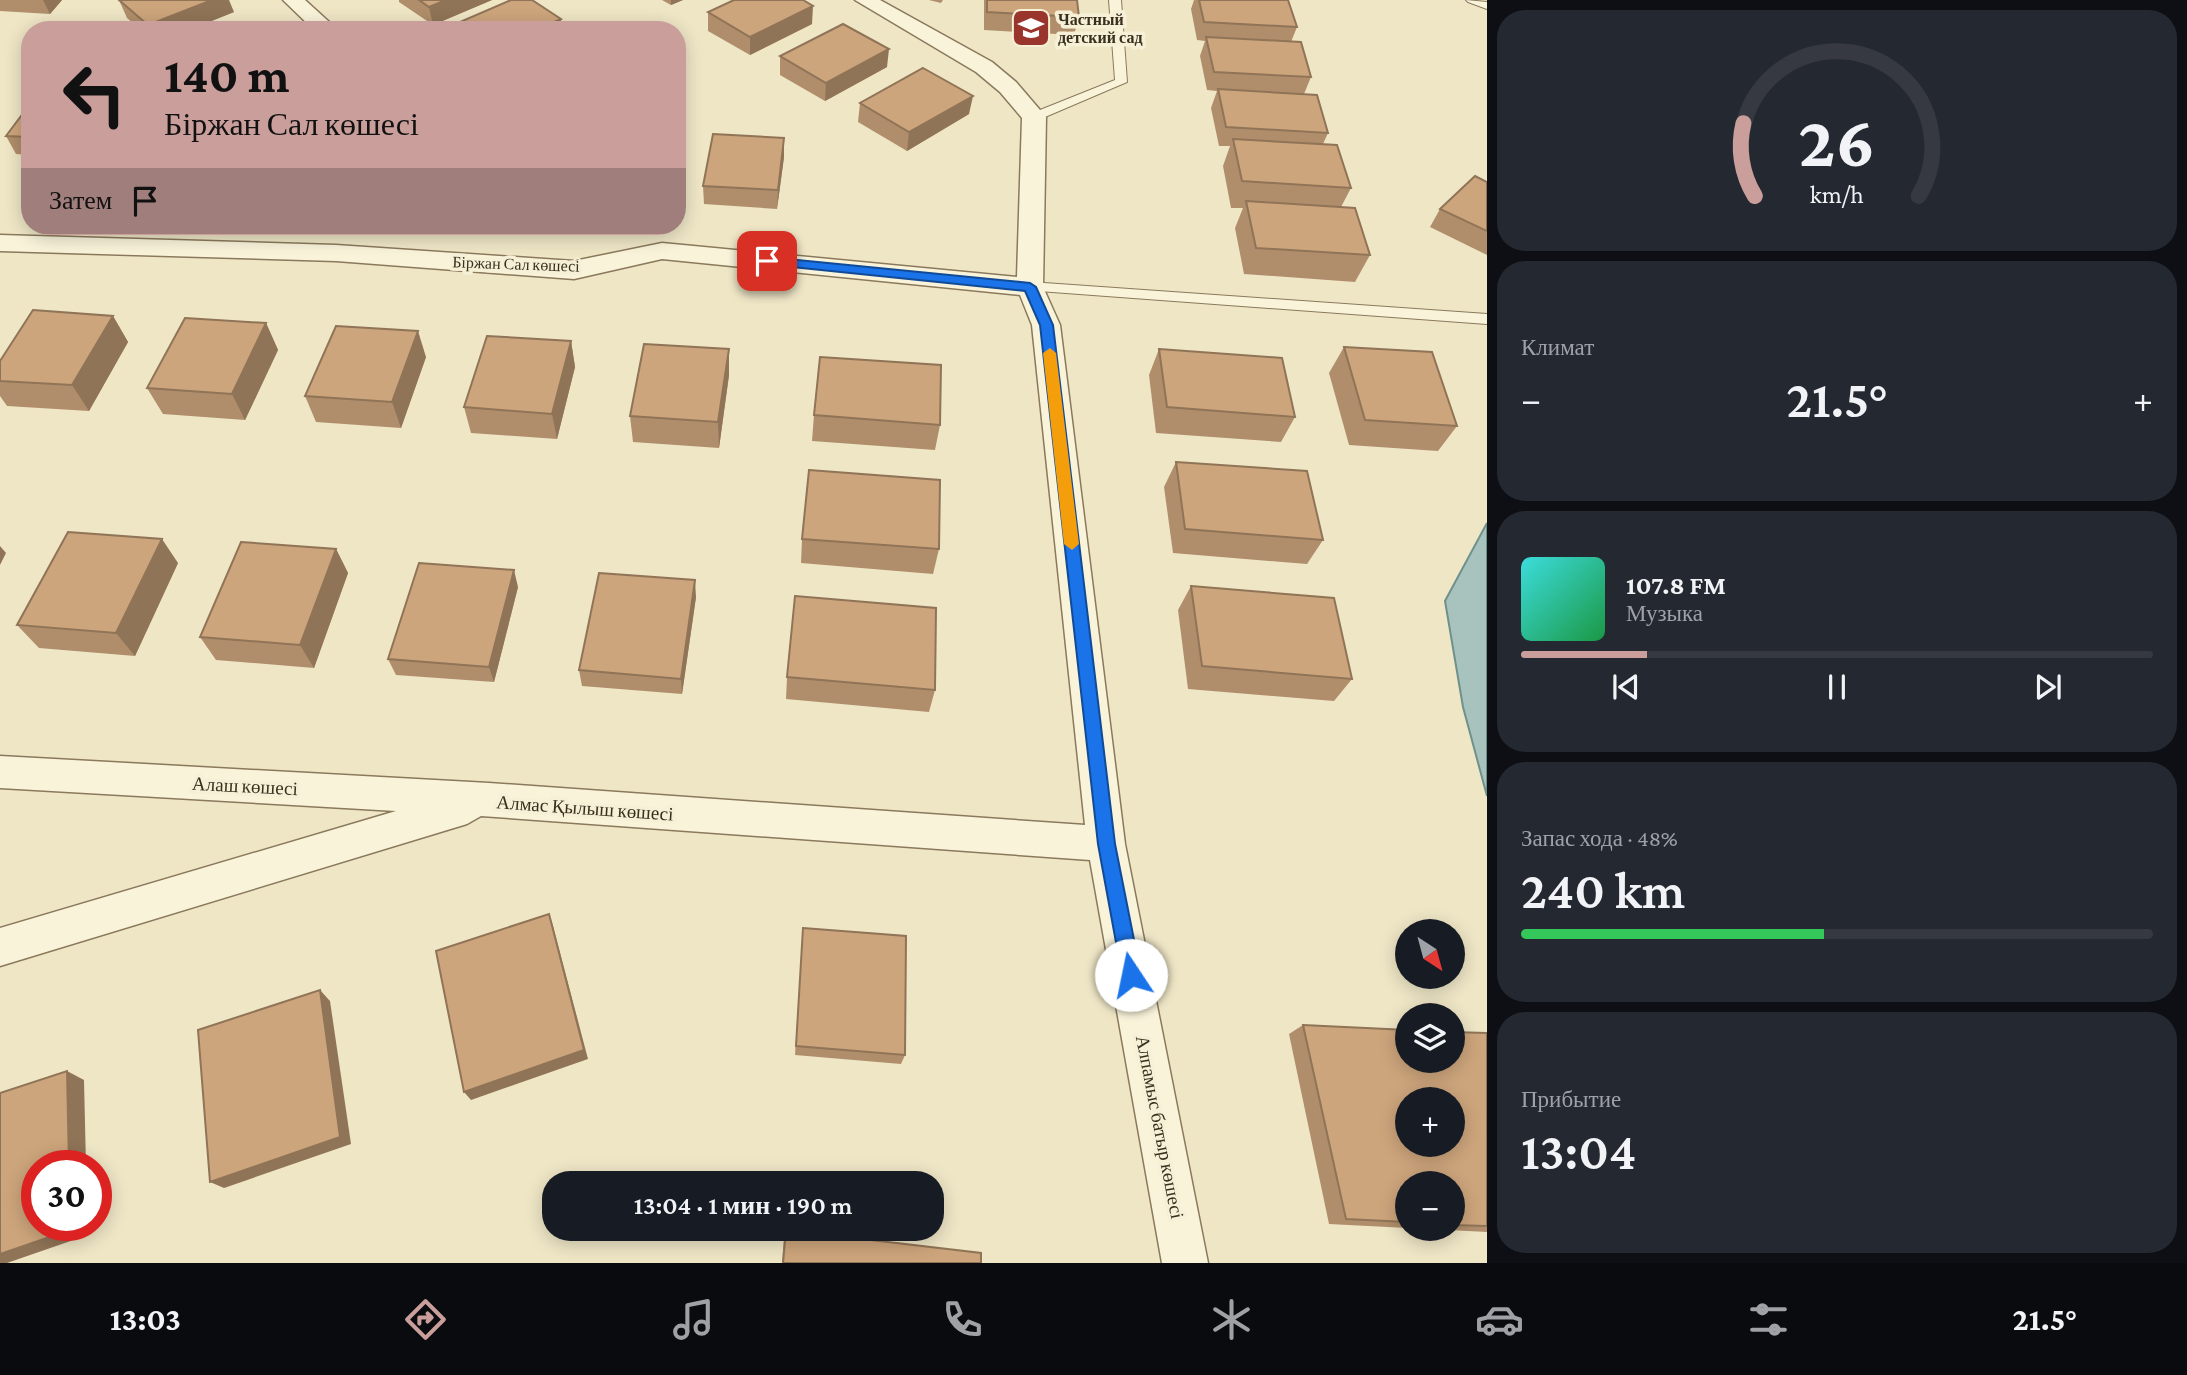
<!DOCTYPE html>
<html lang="ru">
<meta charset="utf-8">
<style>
body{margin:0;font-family:"Crimson Pro",serif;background:#242831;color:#f1f3f6;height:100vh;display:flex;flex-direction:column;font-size:26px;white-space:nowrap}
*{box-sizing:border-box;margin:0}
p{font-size:23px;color:#9ea1a6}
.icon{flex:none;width:38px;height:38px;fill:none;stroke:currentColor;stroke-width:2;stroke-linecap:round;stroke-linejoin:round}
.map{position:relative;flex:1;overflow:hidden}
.drawer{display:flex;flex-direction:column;gap:10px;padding:10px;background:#0d0f14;width:700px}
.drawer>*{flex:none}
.guide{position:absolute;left:21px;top:21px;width:665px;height:214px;border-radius:28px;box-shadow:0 4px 18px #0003;background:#c99e9b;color:#111;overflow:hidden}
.needle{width:46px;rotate:144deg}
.controls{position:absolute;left:1395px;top:919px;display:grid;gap:14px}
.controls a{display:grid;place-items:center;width:70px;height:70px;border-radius:50%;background:#171b24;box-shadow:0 4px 18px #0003;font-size:35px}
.speed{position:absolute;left:21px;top:1150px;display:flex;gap:14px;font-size:35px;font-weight:700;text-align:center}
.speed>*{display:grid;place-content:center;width:91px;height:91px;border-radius:50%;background:#171b24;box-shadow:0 4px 18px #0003;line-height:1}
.speed .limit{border:10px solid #d22;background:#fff;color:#111}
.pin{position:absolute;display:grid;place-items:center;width:60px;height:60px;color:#fff;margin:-30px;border-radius:14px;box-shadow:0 4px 10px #0006}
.me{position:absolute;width:77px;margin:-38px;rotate:349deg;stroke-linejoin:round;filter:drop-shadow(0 0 5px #0008)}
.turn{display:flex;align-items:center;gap:24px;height:147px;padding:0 28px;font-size:32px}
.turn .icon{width:91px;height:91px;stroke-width:2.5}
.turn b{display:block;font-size:49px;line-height:60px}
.then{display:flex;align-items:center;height:66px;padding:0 28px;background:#0003;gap:14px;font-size:26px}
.big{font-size:52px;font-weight:600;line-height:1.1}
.drawer .card{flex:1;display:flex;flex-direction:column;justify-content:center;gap:10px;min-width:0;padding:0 24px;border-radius:28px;background:#242831}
.drawer .dial{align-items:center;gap:0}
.dial svg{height:182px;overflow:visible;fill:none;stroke:#363941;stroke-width:7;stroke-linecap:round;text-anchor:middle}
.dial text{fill:#f1f3f6;stroke:none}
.song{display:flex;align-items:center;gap:21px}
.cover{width:84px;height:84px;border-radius:10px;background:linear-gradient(135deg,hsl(180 70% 55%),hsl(140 70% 35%))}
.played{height:7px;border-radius:4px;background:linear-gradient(90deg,#c99e9b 20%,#363941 20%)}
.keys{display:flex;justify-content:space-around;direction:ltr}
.heat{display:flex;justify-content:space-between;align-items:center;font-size:38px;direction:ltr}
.charge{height:10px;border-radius:5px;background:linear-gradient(90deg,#34c759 48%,#363941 0)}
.trip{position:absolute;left:542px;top:1171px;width:402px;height:70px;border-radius:28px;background:#171b24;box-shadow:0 4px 18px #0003;font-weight:600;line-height:70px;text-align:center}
.tab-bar{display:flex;height:112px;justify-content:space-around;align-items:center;background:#090b0e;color:#9ea1a6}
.tab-bar .icon{width:49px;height:49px}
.tab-bar .on{color:#c99e9b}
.tab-bar b{font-size:32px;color:#f1f3f6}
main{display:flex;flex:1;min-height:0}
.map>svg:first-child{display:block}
</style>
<main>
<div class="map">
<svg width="1487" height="1263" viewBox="0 0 1487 1263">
<rect width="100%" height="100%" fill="#efe6c6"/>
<path fill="#a8c2bd" stroke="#6e918c" stroke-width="2" d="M1487 523V796L1463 707 1445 601Z"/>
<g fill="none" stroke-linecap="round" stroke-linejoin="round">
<g stroke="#8a795c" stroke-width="2">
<g id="lane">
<path d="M1109 0H1121L1127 82 1038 120H1030V114L1115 80Z"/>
<path d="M1466 0 1487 2V9L1468 2Z"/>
<path d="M1030 282 1487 314V324L1025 290V284Z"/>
</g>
</g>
<g stroke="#8a795c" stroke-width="3">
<g id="street">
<path d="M283 0H305L338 30H314Z"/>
<path d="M855 0H880L992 62 1016 82 1046 117 1043 287 1060 325 1125 844 1208 1263H1162L1090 860 481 816 467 824 0 966V928L396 811 0 788V756L489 783 1085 825 1032 325 1020 295 662 259 574 279 336 261 0 251V235L336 245 574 261 662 243 1017 277 1022 118 1000 92 976 72Z"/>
</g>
</g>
<use href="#lane" fill="#f9f3da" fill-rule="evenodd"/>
<use href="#street" fill="#f9f3da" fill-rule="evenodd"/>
</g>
<g fill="#b08e6b">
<path d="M0 0H62L50 14 0 11Z"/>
<path d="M119 0 234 12 189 30H141L127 18Z"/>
<path d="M399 0H492L433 25 399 2Z"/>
<path d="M662 0H683L671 5Z"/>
<path d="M929 0H943L941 3Z"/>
<path d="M984 0H1077L1079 17 1074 35 984 30Z"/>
<path d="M1194 0H1288L1297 27 1291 42 1311 77 1304 94 1328 133 1323 144 1351 188 1341 207 1370 255 1355 282 1244 274 1235 228 1243 208H1231L1223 166 1230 146H1219L1211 108 1217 91 1207 90 1200 56 1205 41 1197 40 1191 9Z"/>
<path d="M708 12 812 24 750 55 708 31Z"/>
<path d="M780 56 887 67 825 101 780 75Z"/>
<path d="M860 103 969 114 907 151 858 122Z"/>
<path d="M30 104V155L16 154 6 136Z"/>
<path d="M784 157 777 209 704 204 703 186Z"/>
<path d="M1487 182V255L1430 227 1440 209Z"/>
<path d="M113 316 128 342 89 411 7 406 0 396V361Z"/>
<path d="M266 323 278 350 245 420 163 414 147 388Z"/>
<path d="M571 341 575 367 557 439 471 433 464 407Z"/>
<path d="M1344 347 1457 426 1438 451 1349 445 1329 373Z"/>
<path d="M729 349V375L719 448 633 442 630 416Z"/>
<path d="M1159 349 1295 417 1281 442 1156 433 1149 375Z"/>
<path d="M426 357 401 428 316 422 305 396Z"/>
<path d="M814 415 940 425 935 450 812 441Z"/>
<path d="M1176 462 1323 540 1307 564 1173 553 1164 487Z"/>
<path d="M802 539 939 549 933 574 801 563Z"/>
<path d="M336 549 348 573 314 668 216 660 200 637Z"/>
<path d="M178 563 135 656 39 648 17 625Z"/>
<path d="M1191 586 1352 679 1334 701 1188 689 1178 610Z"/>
<path d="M518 587 494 682 396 675 388 659Z"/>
<path d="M696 597 682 694 582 686 579 670Z"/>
<path d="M787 677 935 690 929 712 786 699Z"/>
<path d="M803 928 905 1055 901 1064 795 1055Z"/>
<path d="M1303 1025 1487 1033V1232L1411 1228H1452V1183H1407V1228L1329 1224 1289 1034Z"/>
<path d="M786 1230 981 1263H782L784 1237Z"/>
</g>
<g fill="#907457">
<path d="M43 0H62L50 14Z"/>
<path d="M212 0H229L234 12 189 30H150L148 25Z"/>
<path d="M446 0H492L433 25 429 7Z"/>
<path d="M671 0H683L671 5Z"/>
<path d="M813 6 812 24 750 55V37Z"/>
<path d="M561 19 562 30H536Z"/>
<path d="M889 49 887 67 825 101 826 83Z"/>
<path d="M973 96 969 114 907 151 909 132Z"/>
<path d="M784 138V157L777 209 778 190Z"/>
<path d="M113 316 128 342 89 411 72 385Z"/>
<path d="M266 323 278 350 245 420 232 394Z"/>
<path d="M418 331 426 357 401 428 392 402Z"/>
<path d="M571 341 575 367 557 439 552 414Z"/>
<path d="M729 349V375L719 448 718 422Z"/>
<path d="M162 539 178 563 135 656 116 633Z"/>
<path d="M0 546 6 553 0 565Z"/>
<path d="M336 549 348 573 314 668 300 645Z"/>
<path d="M514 570 518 587 494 682 489 667Z"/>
<path d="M695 580 696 597 682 694 681 679Z"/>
<path d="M549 914 553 926 588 1059 471 1100 464 1092Z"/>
<path d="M320 990 330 1001 351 1144 224 1188 210 1182Z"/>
<path d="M67 1071 84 1080 86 1166H69Z"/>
<path d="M70 1225H88V1235L7 1263H0V1254Z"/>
</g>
<g fill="#cda57c" stroke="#907457" stroke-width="2" fill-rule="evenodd">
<path d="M119 0H212L148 25Z"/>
<path d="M419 0H446L429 7Z"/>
<path d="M511 0H532L561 19 536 30H459L453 25Z"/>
<path d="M734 0H803L813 6 750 37 708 12Z"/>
<path d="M987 0H1077L1079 17 987 12Z"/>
<path d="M1199 0H1288L1297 27 1204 22Z"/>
<path d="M843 24 889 49 826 83 780 56Z"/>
<path d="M1206 37 1301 42 1311 77 1214 72Z"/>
<path d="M923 68 973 96 909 132 860 103Z"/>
<path d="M1218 89 1317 95 1328 133 1226 127Z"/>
<path d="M30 104V137L6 136Z"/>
<path d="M713 134 784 138 778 190 703 186Z"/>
<path d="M1233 139 1337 145 1351 188 1242 181Z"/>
<path d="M1475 176 1487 182V231L1440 209Z"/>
<path d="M1246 201 1355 208 1370 255 1256 248Z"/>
<path d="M33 310 113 316 72 385 0 381V361Z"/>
<path d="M185 318 266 323 232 394 147 388Z"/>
<path d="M336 326 418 331 392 402 305 396Z"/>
<path d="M487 336 571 341 552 414 464 407Z"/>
<path d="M644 344 729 349 718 422 630 416Z"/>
<path d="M1344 347 1432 352 1457 426 1365 420Z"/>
<path d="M1159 349 1282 358 1295 417 1167 407Z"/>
<path d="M820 357 941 365 940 425 814 415Z"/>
<path d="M1176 462 1307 471 1323 540 1185 529Z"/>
<path d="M809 470 940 480 939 549 802 539Z"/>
<path d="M68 532 162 539 116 633 17 625Z"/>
<path d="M241 542 336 549 300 645 200 637Z"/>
<path d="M419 563 514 570 489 667 388 659Z"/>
<path d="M599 573 695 580 681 679 579 670Z"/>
<path d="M1191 586 1334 598 1352 679 1202 666Z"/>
<path d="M795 596 936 608 935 690 787 677Z"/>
<path d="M549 914 584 1050 464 1092 436 951Z"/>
<path d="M803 928 906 936 905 1055 796 1046Z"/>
<path d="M320 990 340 1137 210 1182 198 1030Z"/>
<path d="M1303 1025 1407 1030V1060H1452V1032L1487 1033V1226L1452 1225V1183H1407V1222L1346 1219ZM1407 1099H1452V1144H1407Z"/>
<path d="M67 1071 69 1166H37V1225H70V1230L0 1254V1093Z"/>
<path d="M786 1230 981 1253V1263H783Z"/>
</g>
<path fill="#1a73e8" stroke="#114b97" stroke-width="2" d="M767 257 1030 283 1036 287 1053 325 1115 844 1141 975 1138 982 1131 984 1124 982 1122 975 1098 844 1040 325 1025 291 763 264 761 261Z"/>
<path fill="#f59e0b" d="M1050 348 1056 353 1079 544 1072 550 1064 544 1043 353Z"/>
<defs>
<g id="school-square" transform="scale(2.0125)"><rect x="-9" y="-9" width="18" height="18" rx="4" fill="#99352c" stroke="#f6f0d6"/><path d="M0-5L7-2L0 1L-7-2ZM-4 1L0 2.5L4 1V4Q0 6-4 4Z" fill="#fff"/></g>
</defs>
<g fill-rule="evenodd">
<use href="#school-square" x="1031" y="28"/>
</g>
<g text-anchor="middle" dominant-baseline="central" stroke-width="7" stroke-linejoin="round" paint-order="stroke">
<g font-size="16" font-weight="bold" fill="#3a2f1f" stroke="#f6f0d6" text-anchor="start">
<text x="1058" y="19">Частный<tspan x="1058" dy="18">детский сад</tspan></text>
</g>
<g font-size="16" fill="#3a2f1f" stroke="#f6f0d6">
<text transform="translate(516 264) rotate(2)">Біржан Сал көшесі</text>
</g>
<g font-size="19" fill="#3a2f1f" stroke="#f6f0d6">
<text transform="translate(245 786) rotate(3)">Алаш көшесі</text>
<text transform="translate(585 808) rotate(4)">Алмас Қылыш көшесі</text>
<text transform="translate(1160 1127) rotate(79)">Алпамыс батыр көшесі</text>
</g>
</g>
</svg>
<div class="controls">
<a><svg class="needle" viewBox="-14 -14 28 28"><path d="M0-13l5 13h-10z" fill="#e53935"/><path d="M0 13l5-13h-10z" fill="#9ea1a6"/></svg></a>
<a><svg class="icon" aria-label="layers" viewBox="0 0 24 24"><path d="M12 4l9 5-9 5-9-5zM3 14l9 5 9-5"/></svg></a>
<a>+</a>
<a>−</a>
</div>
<div class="speed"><div class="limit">30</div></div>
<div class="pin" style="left:767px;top:261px;background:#d93025"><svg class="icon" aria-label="arrive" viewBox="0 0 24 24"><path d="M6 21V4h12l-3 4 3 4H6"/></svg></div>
<svg class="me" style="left:1131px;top:975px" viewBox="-20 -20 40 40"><circle r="19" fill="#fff"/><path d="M0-13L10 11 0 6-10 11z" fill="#1a73e8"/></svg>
<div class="trip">13:04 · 1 мин · 190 m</div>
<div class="guide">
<div class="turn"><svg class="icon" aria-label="left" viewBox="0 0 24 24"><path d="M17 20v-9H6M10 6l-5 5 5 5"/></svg><div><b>140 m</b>Біржан Сал көшесі</div></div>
<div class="then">Затем<svg class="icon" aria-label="arrive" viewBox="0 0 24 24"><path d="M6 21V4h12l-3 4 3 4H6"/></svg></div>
</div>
</div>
<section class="drawer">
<div class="card dial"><svg viewBox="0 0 100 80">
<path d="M14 69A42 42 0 1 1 86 69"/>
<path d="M14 69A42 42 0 0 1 9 37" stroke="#c99e9b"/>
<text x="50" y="56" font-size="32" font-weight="700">26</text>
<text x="50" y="72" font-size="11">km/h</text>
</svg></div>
<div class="card"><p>Климат</p>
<div class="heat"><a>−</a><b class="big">21.5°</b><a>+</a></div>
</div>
<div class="card">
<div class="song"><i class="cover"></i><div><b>107.8 FM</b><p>Музыка</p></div></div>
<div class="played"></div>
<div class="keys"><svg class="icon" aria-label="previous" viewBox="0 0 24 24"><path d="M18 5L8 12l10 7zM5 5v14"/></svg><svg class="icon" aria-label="pause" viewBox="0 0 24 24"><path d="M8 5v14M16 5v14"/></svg><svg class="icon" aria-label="next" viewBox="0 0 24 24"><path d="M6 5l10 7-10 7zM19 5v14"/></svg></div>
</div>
<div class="card"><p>Запас хода · 48%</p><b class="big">240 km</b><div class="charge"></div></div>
<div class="card"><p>Прибытие</p><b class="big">13:04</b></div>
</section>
</main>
<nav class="tab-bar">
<b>13:03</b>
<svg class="icon on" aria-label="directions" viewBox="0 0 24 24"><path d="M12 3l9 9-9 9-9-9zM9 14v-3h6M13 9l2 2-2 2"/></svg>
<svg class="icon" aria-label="music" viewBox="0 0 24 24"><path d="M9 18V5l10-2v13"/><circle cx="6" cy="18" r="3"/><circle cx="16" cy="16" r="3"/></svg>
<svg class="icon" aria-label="phone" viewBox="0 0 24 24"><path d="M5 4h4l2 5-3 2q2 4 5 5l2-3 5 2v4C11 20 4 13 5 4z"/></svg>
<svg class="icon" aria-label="climate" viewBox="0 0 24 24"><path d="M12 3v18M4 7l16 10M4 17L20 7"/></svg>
<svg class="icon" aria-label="car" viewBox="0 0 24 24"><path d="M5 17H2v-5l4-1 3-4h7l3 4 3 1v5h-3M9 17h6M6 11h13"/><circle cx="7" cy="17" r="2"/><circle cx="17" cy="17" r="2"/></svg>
<svg class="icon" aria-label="filters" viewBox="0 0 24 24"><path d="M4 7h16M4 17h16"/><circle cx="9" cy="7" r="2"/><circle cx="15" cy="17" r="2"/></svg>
<b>21.5°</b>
</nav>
